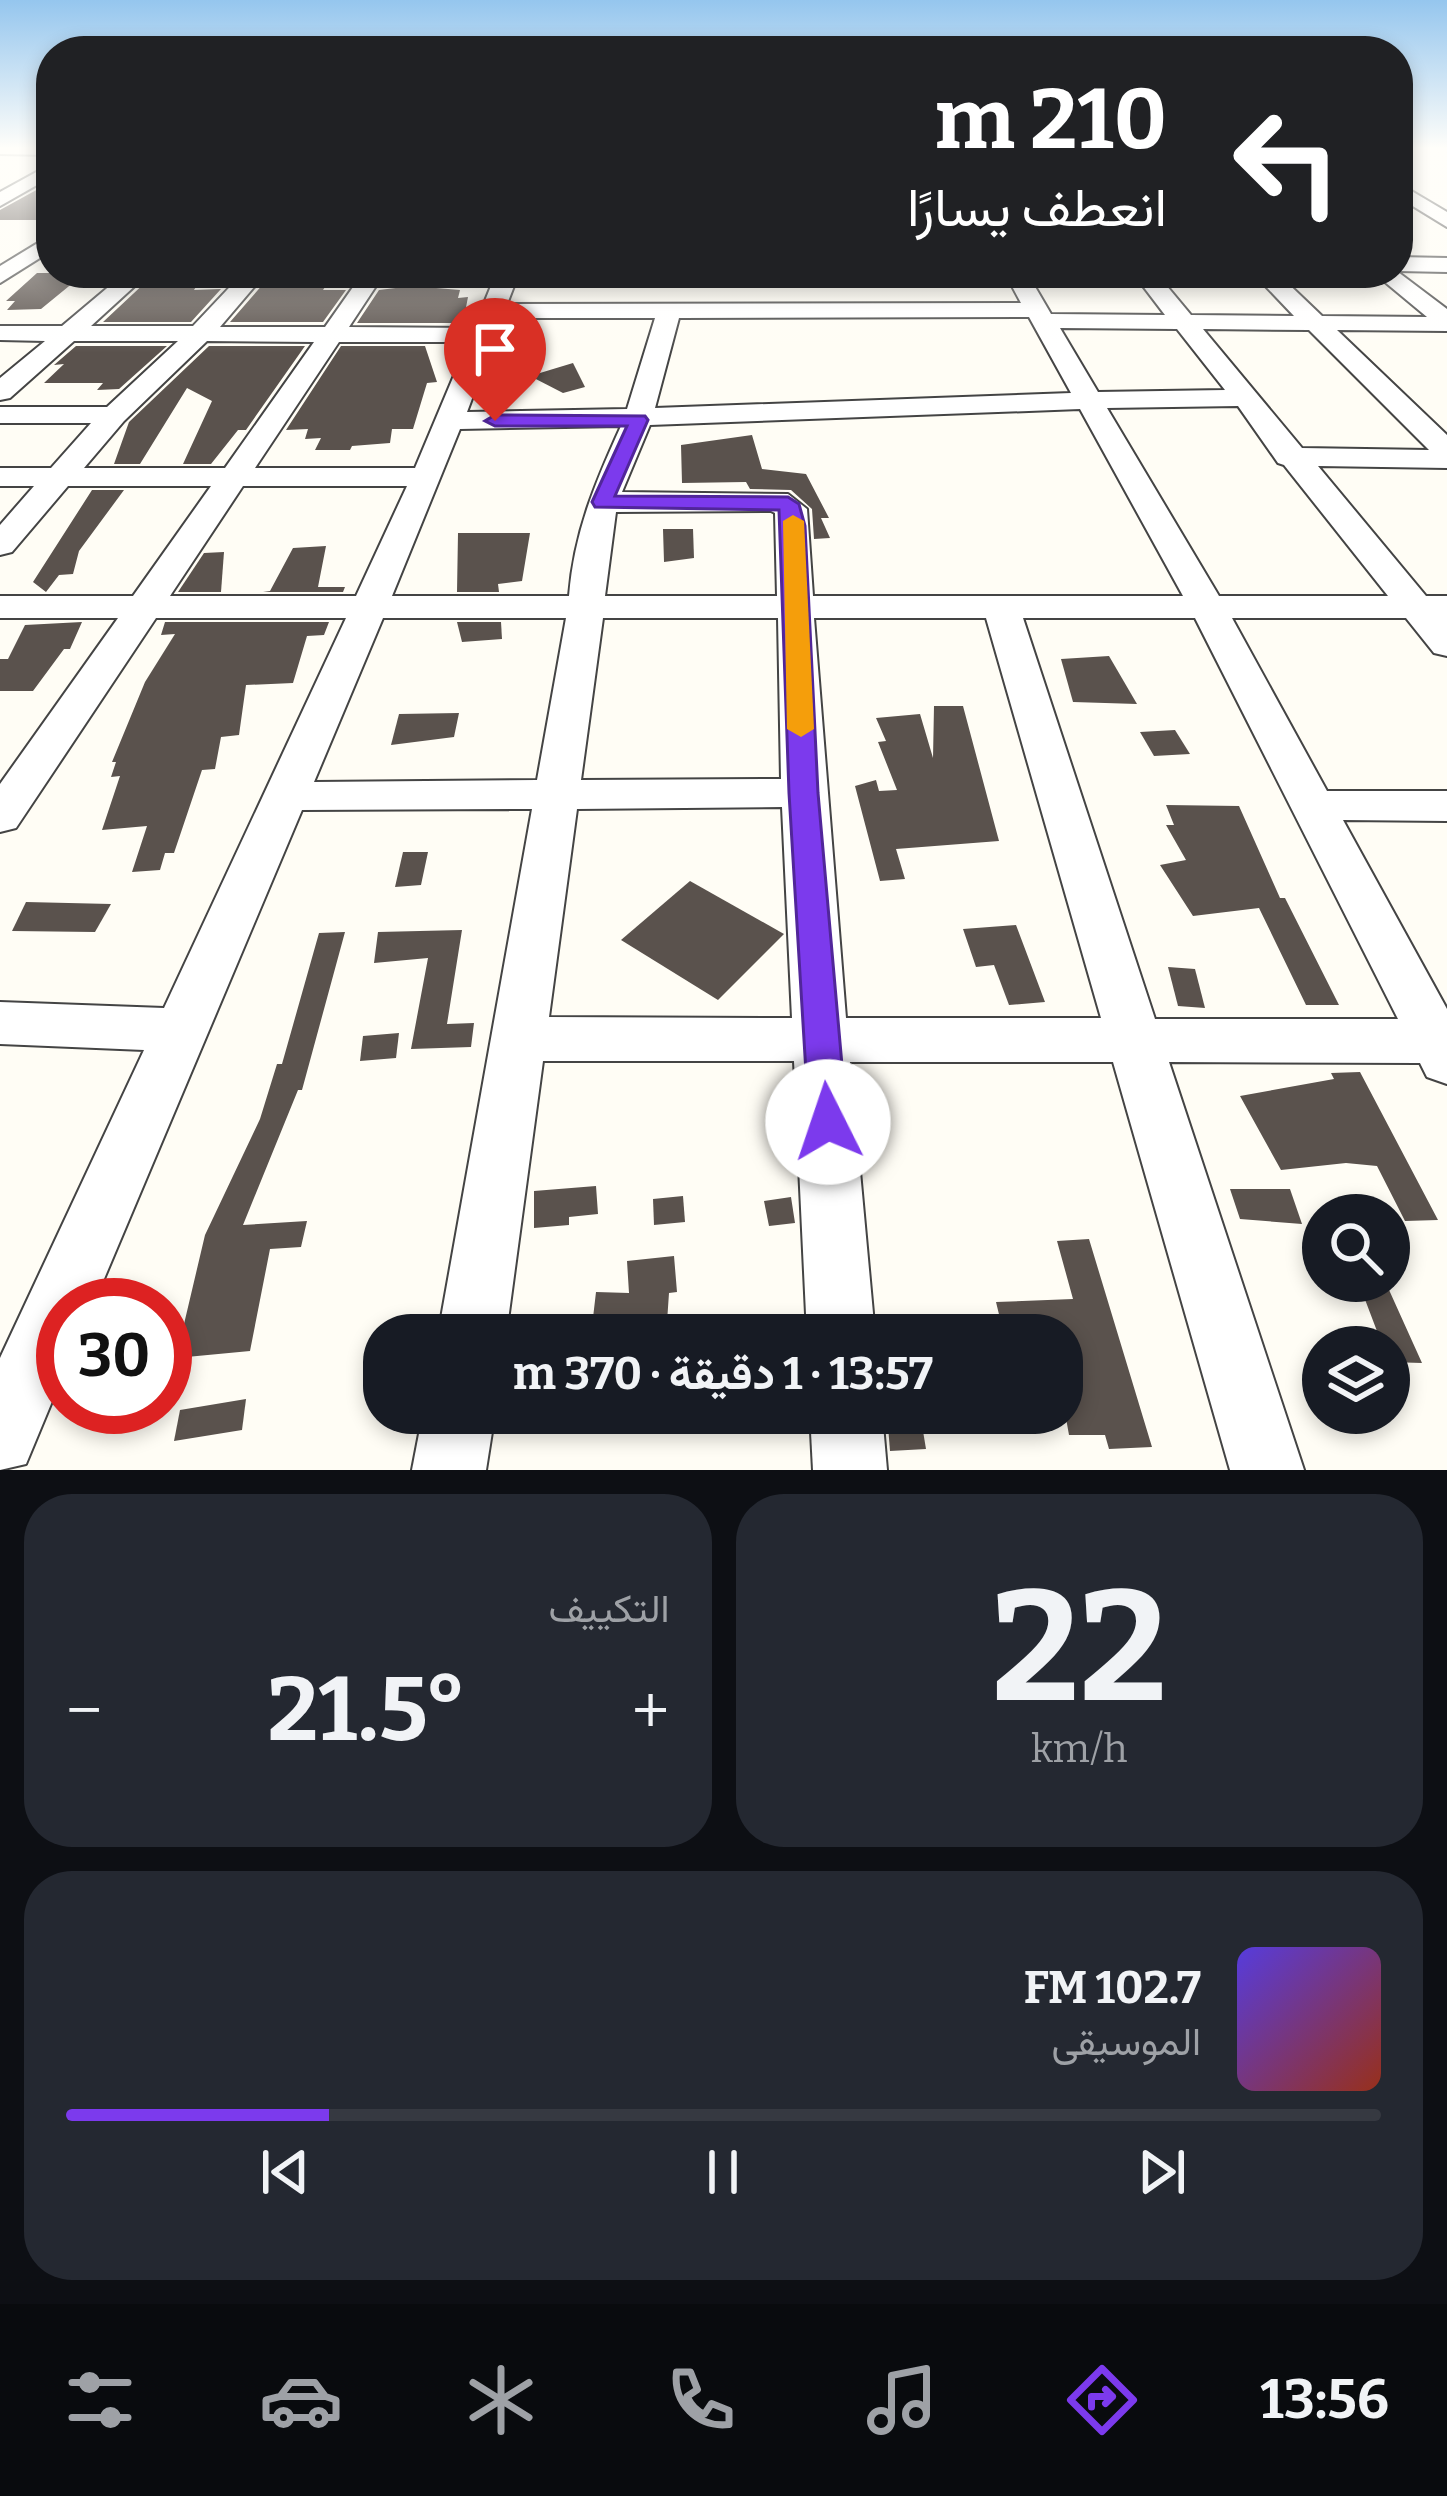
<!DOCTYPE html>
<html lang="ar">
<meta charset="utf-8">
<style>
body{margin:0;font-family:Bitter,Vazirmatn,serif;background:#242831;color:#f1f3f6;direction:rtl;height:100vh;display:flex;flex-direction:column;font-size:45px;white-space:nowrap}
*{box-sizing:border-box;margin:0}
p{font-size:39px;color:#9ea1a6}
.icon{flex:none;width:66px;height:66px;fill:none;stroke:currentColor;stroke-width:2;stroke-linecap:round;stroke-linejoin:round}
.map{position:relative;height:1470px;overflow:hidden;direction:ltr}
.drawer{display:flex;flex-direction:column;gap:24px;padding:24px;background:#0d0f14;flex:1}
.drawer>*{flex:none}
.guide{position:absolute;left:36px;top:36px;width:1377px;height:252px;border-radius:48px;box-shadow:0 6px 18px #0003;direction:rtl;background:#202124;color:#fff;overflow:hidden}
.fabs{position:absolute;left:1302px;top:1194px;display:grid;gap:24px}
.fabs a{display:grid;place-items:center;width:108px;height:108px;border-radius:50%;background:#171b24;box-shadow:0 6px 18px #0003;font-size:60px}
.speed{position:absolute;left:36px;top:1278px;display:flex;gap:24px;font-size:60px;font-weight:700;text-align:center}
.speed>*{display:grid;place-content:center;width:156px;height:156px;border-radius:50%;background:#171b24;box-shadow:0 6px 18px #0003;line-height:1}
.speed .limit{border:18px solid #d22;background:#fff;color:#111}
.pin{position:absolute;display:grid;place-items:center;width:102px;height:102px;color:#fff;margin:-123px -51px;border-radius:50% 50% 50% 0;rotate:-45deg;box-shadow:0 0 12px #0007}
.pin .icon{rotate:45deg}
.me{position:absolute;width:132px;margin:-66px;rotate:356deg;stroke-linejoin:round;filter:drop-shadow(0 0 9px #0008)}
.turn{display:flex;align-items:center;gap:42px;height:252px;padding:0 48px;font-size:54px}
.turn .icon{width:156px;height:156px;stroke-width:2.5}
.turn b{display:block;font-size:84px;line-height:102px}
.big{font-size:90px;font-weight:700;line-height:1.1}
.drawer .tile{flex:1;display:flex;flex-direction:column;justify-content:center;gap:18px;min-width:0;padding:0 42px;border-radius:48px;background:#242831}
.drawer .dial{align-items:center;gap:0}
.dial b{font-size:156px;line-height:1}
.song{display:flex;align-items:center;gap:36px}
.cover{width:144px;height:144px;border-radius:18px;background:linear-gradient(135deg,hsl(250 70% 55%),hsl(10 70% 35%))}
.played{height:12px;border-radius:6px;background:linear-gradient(90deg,#7c3aed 20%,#363941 20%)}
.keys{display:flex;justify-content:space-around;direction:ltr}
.heat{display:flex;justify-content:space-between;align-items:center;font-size:66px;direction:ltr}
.drawer .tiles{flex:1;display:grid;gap:24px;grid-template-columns:1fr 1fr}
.tile:last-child{grid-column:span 2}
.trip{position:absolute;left:363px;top:1314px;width:720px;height:120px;border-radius:48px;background:#171b24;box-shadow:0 6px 18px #0003;font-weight:700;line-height:120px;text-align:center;direction:rtl}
.menu{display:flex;height:192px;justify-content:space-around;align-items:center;background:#090b0e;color:#9ea1a6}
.menu .icon{width:84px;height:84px}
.menu .current{color:#7c3aed}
.menu b{font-size:54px;color:#f1f3f6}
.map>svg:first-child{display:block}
</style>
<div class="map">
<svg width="1447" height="1470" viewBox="0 0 1447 1470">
<rect width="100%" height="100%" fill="#fffdf5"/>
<g fill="#5a524d">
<path d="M51 182V220H0V210Z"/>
<path d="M37 273H85L41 309 7 310 15 301H6Z"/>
<path d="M202 277 194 290 221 289 191 322H103L149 279Z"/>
<path d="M264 283H317L327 284 323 290H346L323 322H230Z"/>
<path d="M412 286 460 290 458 298 468 297 463 323H357L379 290Z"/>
<path d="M76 346H167L119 389 97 390 103 383H44L64 364 54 365Z"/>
<path d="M209 346H305L246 430H238L211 464H183L212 401 187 388 140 464H114L129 422Z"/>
<path d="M341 346H425L437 382 427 383 413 429H392L390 443 352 446 350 450H315L321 438 305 439 308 429 286 430Z"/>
<path d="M573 363 585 387 563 393 530 376Z"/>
<path d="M752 435 762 469 806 474 829 518H821L830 538 814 539 812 509 791 490 750 489 746 482 682 483 681 445Z"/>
<path d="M92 490H124L79 551 73 574 59 575 46 592 33 582Z"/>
<path d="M663 529H693L694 558 664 562Z"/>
<path d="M458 533H530L522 581 498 584 499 592H457Z"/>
<path d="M326 546 318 587H345L343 592H263L270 591 293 548Z"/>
<path d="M224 552 221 592H178L204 553Z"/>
<path d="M82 622 70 649H64L33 691H0V659H8L25 625Z"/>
<path d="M165 622H329L324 635 307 636 293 683 246 685 239 735 221 737 215 769 202 770 174 853H165L160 870 132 872 147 826 102 830 120 776 111 777 116 762H112L145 682 175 634 161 635Z"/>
<path d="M457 622H501L502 639 462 642Z"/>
<path d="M1109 656 1137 704 1073 702 1061 659Z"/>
<path d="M934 706H963L999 841 896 849 905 879 880 881 855 786 876 780 879 791 897 790 878 742 886 741 876 718 920 714 933 758Z"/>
<path d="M459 713 454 737 391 745 399 714Z"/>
<path d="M1175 730 1190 754 1154 756 1140 732Z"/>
<path d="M1166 805 1239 806 1280 898H1285L1339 1005H1306L1259 908 1193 916 1160 865 1186 860 1166 825H1174Z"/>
<path d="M403 852H428L421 885 395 887Z"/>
<path d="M690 881 784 934 718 1000 621 940Z"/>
<path d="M26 902 111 904 95 932 12 931Z"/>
<path d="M1016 925 1045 1002 1009 1005 994 965 976 967 963 929Z"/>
<path d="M462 930 447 1024 474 1023 471 1047 411 1049 428 958 374 963 378 932Z"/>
<path d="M345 932 302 1090H298L243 1225 307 1221 301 1247 270 1249 250 1351 176 1358 205 1235 260 1119 277 1064H282L319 933Z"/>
<path d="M1168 967 1195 969 1205 1008 1178 1006Z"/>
<path d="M399 1033 396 1058 360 1061 363 1036Z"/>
<path d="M1360 1072 1438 1220 1405 1221 1377 1166 1346 1163 1281 1170 1240 1096 1334 1079 1331 1073Z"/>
<path d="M596 1186 598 1214 569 1217V1225L534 1228V1191Z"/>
<path d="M1230 1189H1290L1302 1224 1240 1219Z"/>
<path d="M683 1196 685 1222 654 1225 653 1199Z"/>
<path d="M791 1197 795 1223 769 1226 764 1201Z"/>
<path d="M1089 1239 1152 1447 1109 1449 1105 1435H1069L1062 1396V1335H1004L996 1302 1073 1299 1057 1241Z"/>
<path d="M674 1256 677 1292 669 1293 667 1322 625 1321 624 1335H591L596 1292 629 1293 627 1261Z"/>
<path d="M1358 1281H1385L1422 1363 1389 1362V1347H1383Z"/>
<path d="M246 1399 242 1430 174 1441 180 1410Z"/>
<path d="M887 1413H920L926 1449 890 1451Z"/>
</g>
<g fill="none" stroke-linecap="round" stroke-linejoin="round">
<g stroke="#444" stroke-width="4">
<g id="minor">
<path d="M0 147H51V155L0 154Z"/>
<path d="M51 164V177L0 206V192Z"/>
<path d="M1398 183 1447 212V227L1398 197Z"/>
<path d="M51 235V251L0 283V266Z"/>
<path d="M1398 257 1447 258V272L1398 271Z"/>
<path d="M1398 272 1447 309V331L1337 330 1447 435V468L1318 466 1426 596H1447V656L1434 653 1406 618H1232L1327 791H1447V821L1343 820 1447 1009V1084L1427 1077 1420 1063 1169 1062 1304 1470H1230L1113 1062H850L875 1335H807L794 1061H543L506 1335H438L532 809 302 810 93 1305H63V1375L26 1464 0 1470V1358L144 1050 0 1044V1002L164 1008 346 618H156L16 828 0 832V784L118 618H0V596H133L211 486H68L12 552 0 555V525L34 486H0V468H51L91 423H0V407H107L178 341H74L10 398 0 400V378L45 341 0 340V326H62L125 273H149L91 326H193L243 273H266L220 327H325L358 280H321L310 273H519L507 304 1021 303 1005 273H1027L1051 314 1165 315 1133 273H1156L1191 315 1294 316 1253 273H1277L1322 316 1427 317 1374 273ZM380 280 493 281 474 328 349 327ZM1029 317 1071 393 655 408 679 318ZM502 318H655L627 409 467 412ZM1060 328 1177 329 1225 390 1098 392ZM1203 329 1309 330 1429 450 1302 448ZM207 341 314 342 225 468H84L124 421ZM339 342H468L415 468H255ZM1238 406 1278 463 1284 465 1388 596H1219L1107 408ZM1080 409 1183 596H813L807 509 788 494 622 492 650 425ZM621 426C595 483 574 533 569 596H392L460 429ZM243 486H407L356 596H170ZM771 511 775 513 777 596H605L616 512ZM383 618H566L537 780 314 782ZM603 618H778L781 779 581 780ZM814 618H986L1101 1018H846ZM1023 618H1195L1398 1019H1155ZM782 807 792 1018 549 1017 577 809Z"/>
<path d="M423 1413H495L486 1470H412Z"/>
<path d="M810 1413H882L887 1470H813Z"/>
</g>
</g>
<use href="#minor" fill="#fff" fill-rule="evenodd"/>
</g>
<linearGradient id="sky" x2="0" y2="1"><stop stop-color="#95c6ee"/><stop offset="0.42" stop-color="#fffefa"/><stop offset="1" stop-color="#fffefa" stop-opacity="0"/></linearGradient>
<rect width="1447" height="353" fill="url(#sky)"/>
<path fill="#7c3aed" stroke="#51269a" stroke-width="3" d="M645 416 648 420 615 496 788 497 799 504 805 526 818 793 847 1122 841 1133 828 1138 814 1133 809 1122 789 793 779 510 595 507 592 502 627 426H495L485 421 495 415Z"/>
<path fill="#f59e0b" d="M793 515 804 521 814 729 801 737 787 729 783 521Z"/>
</svg>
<div class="fabs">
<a><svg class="icon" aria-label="search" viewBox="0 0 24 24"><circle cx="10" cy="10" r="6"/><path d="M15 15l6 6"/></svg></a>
<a><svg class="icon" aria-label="layers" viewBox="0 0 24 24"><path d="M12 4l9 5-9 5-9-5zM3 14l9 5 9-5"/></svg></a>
</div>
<div class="speed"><div class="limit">30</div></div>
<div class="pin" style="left:495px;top:421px;background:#d93025"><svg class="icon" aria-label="arrive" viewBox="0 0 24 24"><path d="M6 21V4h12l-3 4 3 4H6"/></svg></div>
<svg class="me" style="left:828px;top:1122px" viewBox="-20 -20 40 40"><circle r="19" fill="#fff"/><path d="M0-13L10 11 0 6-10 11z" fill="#7c3aed"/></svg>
<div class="trip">13:57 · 1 دقيقة · 370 m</div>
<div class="guide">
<div class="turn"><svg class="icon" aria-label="left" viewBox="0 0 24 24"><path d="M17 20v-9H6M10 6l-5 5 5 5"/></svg><div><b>210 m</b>انعطف يسارًا</div></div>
</div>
</div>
<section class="drawer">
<div class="tiles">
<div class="tile dial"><b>22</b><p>km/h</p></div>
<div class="tile"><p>التكييف</p>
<div class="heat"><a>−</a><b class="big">21.5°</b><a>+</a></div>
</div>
<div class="tile">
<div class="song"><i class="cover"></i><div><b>102.7 FM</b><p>الموسيقى</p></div></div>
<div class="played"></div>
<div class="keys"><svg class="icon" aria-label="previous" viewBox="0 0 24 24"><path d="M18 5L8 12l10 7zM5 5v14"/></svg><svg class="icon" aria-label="pause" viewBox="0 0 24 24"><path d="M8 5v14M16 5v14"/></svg><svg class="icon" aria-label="next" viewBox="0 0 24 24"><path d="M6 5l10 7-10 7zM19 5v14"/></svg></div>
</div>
</div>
</section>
<nav class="menu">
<b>13:56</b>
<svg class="icon current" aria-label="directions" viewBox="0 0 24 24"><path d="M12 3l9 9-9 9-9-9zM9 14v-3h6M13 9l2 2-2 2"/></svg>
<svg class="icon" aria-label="music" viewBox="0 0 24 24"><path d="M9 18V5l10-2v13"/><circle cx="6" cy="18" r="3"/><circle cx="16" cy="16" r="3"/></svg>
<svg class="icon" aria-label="phone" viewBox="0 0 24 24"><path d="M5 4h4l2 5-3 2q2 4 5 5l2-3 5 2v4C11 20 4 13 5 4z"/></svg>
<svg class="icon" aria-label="climate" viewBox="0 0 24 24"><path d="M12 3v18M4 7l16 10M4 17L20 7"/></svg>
<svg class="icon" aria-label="car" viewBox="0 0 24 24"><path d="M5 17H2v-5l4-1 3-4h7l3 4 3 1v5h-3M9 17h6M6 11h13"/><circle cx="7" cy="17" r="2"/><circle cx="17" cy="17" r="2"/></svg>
<svg class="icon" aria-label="filters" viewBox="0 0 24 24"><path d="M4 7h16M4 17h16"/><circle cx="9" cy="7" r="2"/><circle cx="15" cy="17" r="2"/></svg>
</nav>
